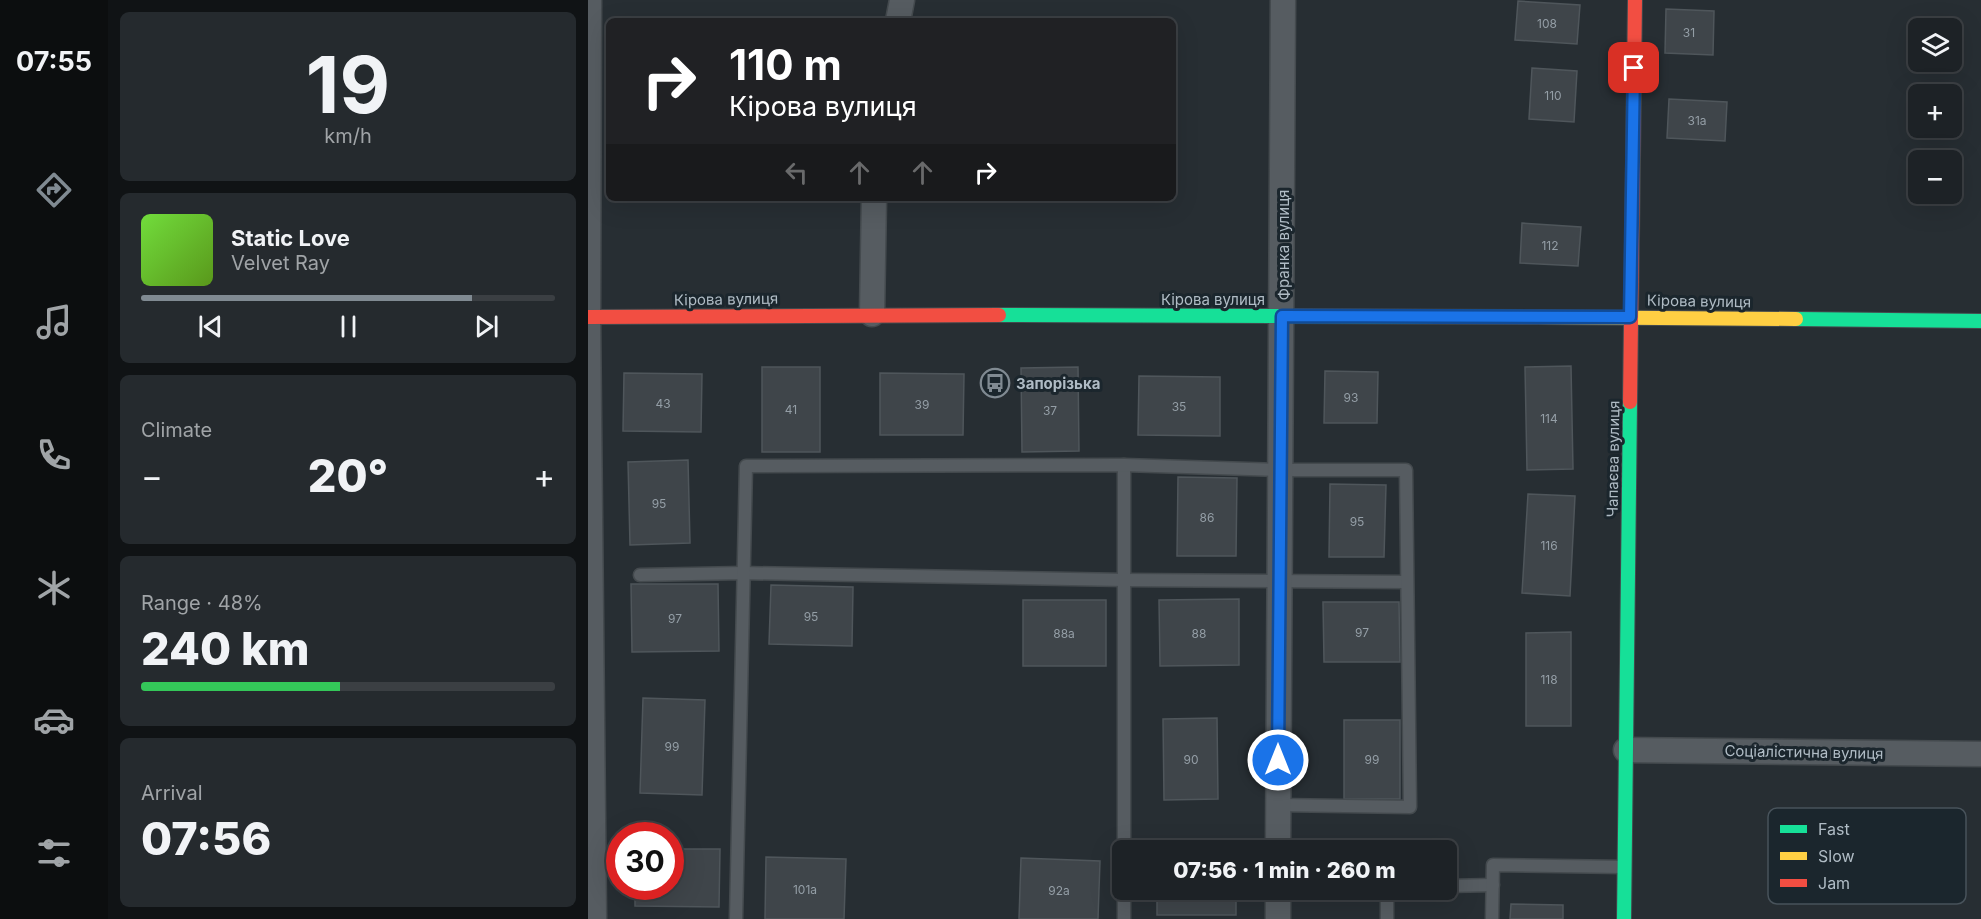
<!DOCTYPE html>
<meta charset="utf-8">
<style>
body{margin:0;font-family:Inter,sans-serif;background:#252a2e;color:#f1f3f6;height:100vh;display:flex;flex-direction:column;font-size:22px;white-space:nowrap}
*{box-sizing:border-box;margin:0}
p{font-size:20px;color:#a0a4a7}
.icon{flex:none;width:33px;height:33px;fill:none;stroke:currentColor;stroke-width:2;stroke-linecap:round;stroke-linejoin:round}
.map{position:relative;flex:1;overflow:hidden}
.panel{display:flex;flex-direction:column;gap:12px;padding:12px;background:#101315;width:480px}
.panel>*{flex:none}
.hud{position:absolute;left:18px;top:18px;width:570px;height:183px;border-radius:9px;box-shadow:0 6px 24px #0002,0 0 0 2px #3b3f43;background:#202124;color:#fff;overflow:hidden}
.buttons{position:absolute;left:1320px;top:18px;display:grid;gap:12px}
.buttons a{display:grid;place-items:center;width:54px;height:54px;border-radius:9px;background:#1d2226;box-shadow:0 6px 24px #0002,0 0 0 2px #3b3f43;font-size:30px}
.speed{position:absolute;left:18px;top:822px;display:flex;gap:12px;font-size:30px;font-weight:700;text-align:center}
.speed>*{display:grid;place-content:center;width:78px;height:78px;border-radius:50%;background:#1d2226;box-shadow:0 6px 24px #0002,0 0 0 2px #3b3f43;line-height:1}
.speed .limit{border:9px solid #d22;background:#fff;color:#111}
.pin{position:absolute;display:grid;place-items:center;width:51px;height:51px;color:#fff;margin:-26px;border-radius:12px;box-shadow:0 3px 9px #0006}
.me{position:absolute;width:66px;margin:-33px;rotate:0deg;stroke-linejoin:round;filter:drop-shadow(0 0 4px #0008)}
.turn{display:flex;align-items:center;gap:21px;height:126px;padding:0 24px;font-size:27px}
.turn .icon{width:78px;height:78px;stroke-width:2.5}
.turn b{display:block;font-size:42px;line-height:51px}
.lanes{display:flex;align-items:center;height:57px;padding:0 24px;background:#0003;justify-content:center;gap:30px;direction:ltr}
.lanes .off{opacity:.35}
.big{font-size:45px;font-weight:800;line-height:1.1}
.panel .widget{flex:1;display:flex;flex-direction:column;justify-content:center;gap:9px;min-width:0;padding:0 21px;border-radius:9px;background:#252a2e}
.panel .dial{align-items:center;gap:0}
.dial b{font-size:78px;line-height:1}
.song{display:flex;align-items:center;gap:18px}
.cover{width:72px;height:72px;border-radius:9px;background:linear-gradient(135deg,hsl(100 70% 55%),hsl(90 70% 35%))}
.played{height:6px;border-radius:3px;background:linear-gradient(90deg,#808a92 80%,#3b3f43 80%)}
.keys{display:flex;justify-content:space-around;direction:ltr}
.heat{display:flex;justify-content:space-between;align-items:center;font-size:33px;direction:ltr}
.charge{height:9px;border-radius:4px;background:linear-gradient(90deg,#34c759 48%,#3b3f43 0)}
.trip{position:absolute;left:524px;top:840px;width:345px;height:60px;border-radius:9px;background:#1d2226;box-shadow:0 6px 24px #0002,0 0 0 2px #3b3f43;font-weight:800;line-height:60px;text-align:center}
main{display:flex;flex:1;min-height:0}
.tab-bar{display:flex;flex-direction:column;width:108px;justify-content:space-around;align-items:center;background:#0c0e0f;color:#a0a4a7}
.tab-bar .icon{width:42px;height:42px}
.tab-bar .selected{color:#808a92}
.tab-bar b{font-size:27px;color:#f1f3f6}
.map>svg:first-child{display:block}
</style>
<main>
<nav class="tab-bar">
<b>07:55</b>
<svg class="icon selected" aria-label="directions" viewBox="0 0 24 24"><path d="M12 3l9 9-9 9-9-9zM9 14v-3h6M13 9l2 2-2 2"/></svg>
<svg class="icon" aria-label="music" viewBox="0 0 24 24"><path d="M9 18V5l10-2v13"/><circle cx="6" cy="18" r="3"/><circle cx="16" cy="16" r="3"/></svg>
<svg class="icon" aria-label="phone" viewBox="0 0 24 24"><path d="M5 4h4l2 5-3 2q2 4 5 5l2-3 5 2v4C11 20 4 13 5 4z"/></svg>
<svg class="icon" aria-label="climate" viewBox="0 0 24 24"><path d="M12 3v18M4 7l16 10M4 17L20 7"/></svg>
<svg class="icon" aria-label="car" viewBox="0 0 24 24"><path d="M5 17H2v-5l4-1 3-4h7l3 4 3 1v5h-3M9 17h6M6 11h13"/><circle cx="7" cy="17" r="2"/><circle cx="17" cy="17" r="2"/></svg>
<svg class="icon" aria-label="filters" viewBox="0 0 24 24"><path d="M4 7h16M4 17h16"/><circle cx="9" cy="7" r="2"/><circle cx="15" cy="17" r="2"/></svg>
</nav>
<section class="panel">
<div class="widget dial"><b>19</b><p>km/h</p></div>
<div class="widget">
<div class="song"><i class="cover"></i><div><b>Static Love</b><p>Velvet Ray</p></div></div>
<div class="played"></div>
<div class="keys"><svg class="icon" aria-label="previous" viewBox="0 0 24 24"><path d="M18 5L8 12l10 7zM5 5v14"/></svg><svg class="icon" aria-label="pause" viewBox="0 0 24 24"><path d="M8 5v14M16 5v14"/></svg><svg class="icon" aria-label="next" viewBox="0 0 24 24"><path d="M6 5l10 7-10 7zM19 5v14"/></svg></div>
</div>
<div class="widget"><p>Climate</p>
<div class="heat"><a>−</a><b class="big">20°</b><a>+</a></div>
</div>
<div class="widget"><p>Range · 48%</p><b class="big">240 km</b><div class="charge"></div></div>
<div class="widget"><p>Arrival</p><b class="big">07:56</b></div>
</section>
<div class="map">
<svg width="1393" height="919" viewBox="0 0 1393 919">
<rect width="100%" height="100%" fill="#272e33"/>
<g fill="#3f454a" stroke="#4f565b" stroke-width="1.5">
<path d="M930 1 992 5 989 44 927 40Z"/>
<path d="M1078 9 1126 11 1125 55 1077 53Z"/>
<path d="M944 68 989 71 986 122 941 119Z"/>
<path d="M1081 99 1139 102 1137 141 1079 138Z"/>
<path d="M934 223 993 227 990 266 932 263Z"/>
<path d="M983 366 985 469 939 470 937 367Z"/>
<rect x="174" y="367" width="58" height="85"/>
<path d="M490 367 491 451 434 452 433 368Z"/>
<path d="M737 371 790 372 789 423H736Z"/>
<path d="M36 373 114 374 113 432 35 431Z"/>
<path d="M292 373 376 374 375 435H292Z"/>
<path d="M551 376 632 377V436L550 435Z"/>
<path d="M100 460 102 543 42 545 40 462Z"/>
<path d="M590 477 649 478 648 556H589Z"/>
<path d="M742 484 798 485 796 557H741Z"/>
<path d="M940 494 987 496 982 596 934 593Z"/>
<path d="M43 584H130L131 651 44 652Z"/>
<path d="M183 585 265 587 264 646 181 644Z"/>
<path d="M651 599V665L572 666 571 600Z"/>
<rect x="435" y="600" width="83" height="66"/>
<path d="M735 602H811L812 662H736Z"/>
<path d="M983 632V726H938V633Z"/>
<path d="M55 698 117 700 114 795 52 793Z"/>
<path d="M629 718 630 799 576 800 575 719Z"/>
<rect x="756" y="720" width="56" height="79"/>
<path d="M82 849H132L131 907 47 906V886H82Z"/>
<path d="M178 857 258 859 256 919H177Z"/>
<path d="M433 858 512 861 510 919H431Z"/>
<rect x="569" y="890" width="79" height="25"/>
<path d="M923 904 975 905V919H922Z"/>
</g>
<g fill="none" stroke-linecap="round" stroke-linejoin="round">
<g stroke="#444a4e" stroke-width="15">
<g id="lane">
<path d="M52 575 155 573 537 580 818 582"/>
<path d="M536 850V465"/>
<path d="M858 886 905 885"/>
<path d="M148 919 158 466 536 465 692 470H818L822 807 690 805"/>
<path d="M536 919V890"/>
<path d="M799 919V890"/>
<path d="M904 919 905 865 1035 867"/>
</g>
</g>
<g stroke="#444a4e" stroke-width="27">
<g id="street">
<path d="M1 0 0 317 6 919"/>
<path d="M310 21 314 0"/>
<path d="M284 314 286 198"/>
<path d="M1038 750 1393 754"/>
<path d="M690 850 695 0"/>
<path d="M690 890V919"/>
</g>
</g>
<g stroke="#444a4e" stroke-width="16">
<g id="fast">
<path d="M411 315 950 317"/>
<path d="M1208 319 1393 321"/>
<path d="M1036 919 1042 402"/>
</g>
</g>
<g stroke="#444a4e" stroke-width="16">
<path id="slow" d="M950 317 1208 319"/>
</g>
<g stroke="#444a4e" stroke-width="16">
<g id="jam">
<path d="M0 317 411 315"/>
<path d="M1042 402 1047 0"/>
</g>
</g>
<use href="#lane" stroke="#565c61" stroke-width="12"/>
<use href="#street" stroke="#565c61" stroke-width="24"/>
<use href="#fast" stroke="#16e098" stroke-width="14"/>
<use href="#slow" stroke="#ffcf43" stroke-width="14"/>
<use href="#jam" stroke="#f24e42" stroke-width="14"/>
</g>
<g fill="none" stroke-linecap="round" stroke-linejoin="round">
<g stroke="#114b97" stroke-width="15">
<path id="route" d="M690 760 694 316 1042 317 1046 68"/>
</g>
<use href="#route" stroke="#1a73e8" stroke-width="10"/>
</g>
<defs>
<g id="bus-ring" transform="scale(1.5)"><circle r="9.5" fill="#1b262d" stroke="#808a92" stroke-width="1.5"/><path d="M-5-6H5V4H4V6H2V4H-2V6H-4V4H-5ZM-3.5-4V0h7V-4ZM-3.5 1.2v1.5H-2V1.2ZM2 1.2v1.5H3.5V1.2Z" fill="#808a92"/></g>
</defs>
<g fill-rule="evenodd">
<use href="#bus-ring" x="407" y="383"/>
</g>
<g text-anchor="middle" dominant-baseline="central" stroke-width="6" stroke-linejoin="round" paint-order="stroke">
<g font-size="12" fill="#949ea6">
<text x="959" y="23">108</text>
<text x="1101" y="32">31</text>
<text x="965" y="95">110</text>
<text x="1109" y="120">31а</text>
<text x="962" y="245">112</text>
<text x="763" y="397">93</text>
<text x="75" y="403">43</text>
<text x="334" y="404">39</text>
<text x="591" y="406">35</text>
<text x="203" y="409">41</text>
<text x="462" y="410">37</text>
<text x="961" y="418">114</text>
<text x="71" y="503">95</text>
<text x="619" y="517">86</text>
<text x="769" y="521">95</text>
<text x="961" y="545">116</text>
<text x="223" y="616">95</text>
<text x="87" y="618">97</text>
<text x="774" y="632">97</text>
<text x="476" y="633">88а</text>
<text x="611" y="633">88</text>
<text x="961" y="679">118</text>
<text x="84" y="746">99</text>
<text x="603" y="759">90</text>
<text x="784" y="759">99</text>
<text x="217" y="889">101а</text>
<text x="471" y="890">92а</text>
</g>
<g font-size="15" fill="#b0bcc5" stroke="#1b262d">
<text transform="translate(695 245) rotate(-90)">Франка вулиця</text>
<text transform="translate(138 299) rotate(-1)">Кірова вулиця</text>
<text x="625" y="299">Кірова вулиця</text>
<text transform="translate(1111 301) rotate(1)">Кірова вулиця</text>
<text transform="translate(1025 459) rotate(-89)">Чапаєва вулиця</text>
<text transform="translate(1216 752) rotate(1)">Соціалістична вулиця</text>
</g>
<g font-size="15" font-weight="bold" fill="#b0bcc5" stroke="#1b262d" text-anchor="start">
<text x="428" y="383">Запорізька</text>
</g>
</g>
<rect x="1180" y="808" width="198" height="96" rx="9" fill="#1b262d" stroke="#48535b" stroke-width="1.5"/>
<rect x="1192" y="825" width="27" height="8" fill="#16e098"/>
<rect x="1192" y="852" width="27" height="8" fill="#ffcf43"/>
<rect x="1192" y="879" width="27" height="8" fill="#f24e42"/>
<g font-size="16" fill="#b0bcc5">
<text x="1230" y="835">Fast</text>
<text x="1230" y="862">Slow</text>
<text x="1230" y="889">Jam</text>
</g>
</svg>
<div class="buttons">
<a><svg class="icon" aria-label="layers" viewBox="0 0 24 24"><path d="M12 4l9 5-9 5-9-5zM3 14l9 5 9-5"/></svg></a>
<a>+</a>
<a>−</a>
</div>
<div class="speed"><div class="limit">30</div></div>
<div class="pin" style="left:1046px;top:68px;background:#d93025"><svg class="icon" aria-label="arrive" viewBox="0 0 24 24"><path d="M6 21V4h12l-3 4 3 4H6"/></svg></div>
<svg class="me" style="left:690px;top:760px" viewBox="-20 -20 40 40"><circle r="17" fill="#1a73e8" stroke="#fff" stroke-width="3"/><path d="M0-11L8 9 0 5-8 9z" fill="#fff"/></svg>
<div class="trip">07:56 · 1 min · 260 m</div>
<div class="hud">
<div class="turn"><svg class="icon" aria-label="right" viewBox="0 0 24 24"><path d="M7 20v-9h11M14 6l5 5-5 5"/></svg><div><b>110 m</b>Кірова вулиця</div></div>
<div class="lanes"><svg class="icon off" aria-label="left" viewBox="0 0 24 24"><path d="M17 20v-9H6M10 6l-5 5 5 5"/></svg><svg class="icon off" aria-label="ahead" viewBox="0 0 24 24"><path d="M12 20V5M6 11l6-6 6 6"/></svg><svg class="icon off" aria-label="ahead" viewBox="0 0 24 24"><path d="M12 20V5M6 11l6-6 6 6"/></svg><svg class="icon" aria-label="right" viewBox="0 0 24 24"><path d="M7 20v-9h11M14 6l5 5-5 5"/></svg></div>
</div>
</div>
</main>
